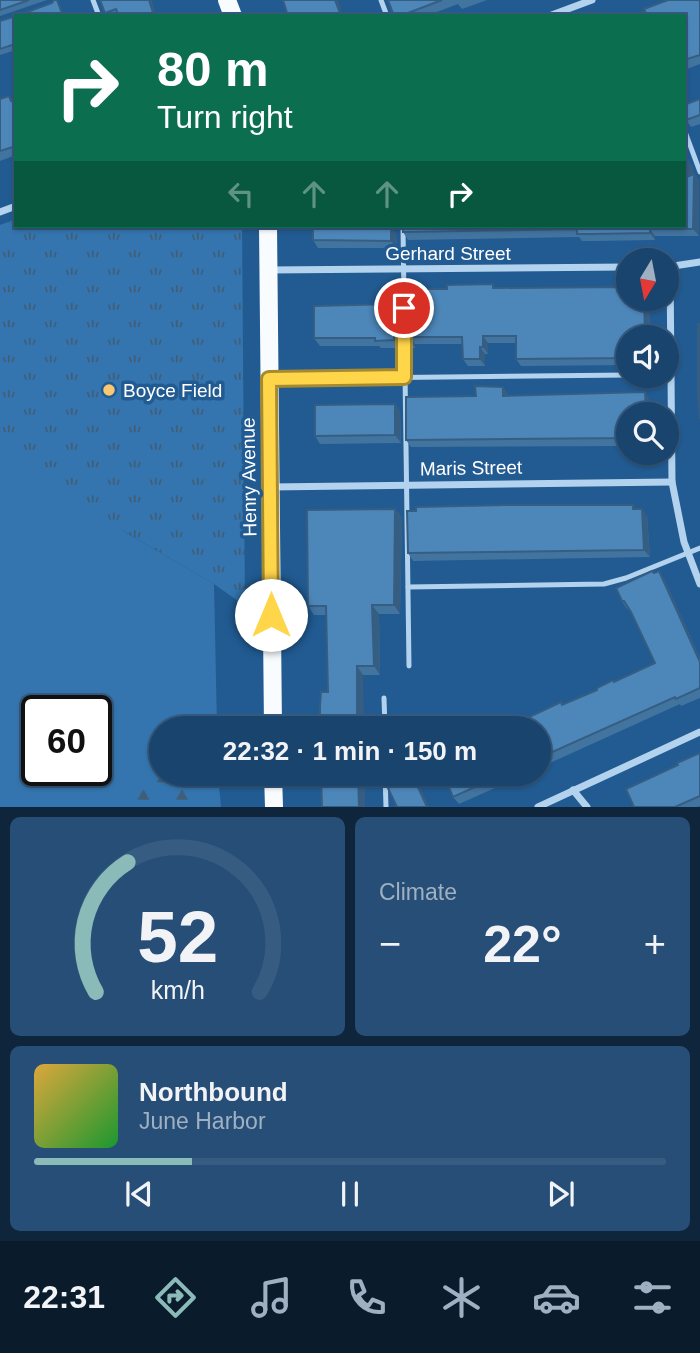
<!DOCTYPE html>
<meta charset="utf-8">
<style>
body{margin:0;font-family:Arial,sans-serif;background:#264e76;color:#f1f3f6;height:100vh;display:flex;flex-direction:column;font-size:26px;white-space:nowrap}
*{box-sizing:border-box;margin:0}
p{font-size:23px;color:#9fb0c2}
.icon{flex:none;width:38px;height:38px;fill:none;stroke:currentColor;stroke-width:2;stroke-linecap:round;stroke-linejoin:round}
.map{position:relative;height:807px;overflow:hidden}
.side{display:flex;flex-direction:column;gap:10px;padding:10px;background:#0e253c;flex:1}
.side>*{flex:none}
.guide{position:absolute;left:14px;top:14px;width:672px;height:214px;border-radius:0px;box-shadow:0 2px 5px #0004,0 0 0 2px #375c81;background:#0b6e4f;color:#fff;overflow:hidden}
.needle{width:46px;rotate:190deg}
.fabs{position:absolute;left:616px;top:248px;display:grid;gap:14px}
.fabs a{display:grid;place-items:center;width:63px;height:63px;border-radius:50%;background:#19446e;box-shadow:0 2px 5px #0004,0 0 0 2px #375c81;font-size:35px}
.speed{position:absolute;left:21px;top:695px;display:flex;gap:14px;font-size:35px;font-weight:700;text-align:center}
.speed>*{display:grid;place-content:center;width:91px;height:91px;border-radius:50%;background:#19446e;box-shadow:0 2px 5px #0004,0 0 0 2px #375c81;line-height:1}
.speed .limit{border:4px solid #111;border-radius:10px;background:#fff;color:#111}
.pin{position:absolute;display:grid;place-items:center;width:60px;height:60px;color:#fff;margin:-30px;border:4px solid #fff;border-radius:50%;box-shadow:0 2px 7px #0007}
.me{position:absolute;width:77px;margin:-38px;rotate:0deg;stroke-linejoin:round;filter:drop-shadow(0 0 5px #0008)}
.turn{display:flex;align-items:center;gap:24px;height:147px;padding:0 28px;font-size:32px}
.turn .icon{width:91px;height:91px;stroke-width:2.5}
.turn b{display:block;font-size:49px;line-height:60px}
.lanes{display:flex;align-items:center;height:66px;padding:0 28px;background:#0003;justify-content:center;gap:35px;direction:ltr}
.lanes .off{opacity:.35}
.big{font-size:52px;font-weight:800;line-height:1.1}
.side .tile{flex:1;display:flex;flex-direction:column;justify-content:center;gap:10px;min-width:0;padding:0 24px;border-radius:10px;background:#264e76}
.side .dial{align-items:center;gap:0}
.dial svg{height:182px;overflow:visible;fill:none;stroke:#375c81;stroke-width:7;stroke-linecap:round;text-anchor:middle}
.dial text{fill:#f1f3f6;stroke:none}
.song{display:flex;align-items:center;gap:21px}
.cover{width:84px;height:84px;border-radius:10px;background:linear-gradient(135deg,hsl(40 70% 55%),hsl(130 70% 35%))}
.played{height:7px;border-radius:4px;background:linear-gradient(90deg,#8bbbb9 25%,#375c81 25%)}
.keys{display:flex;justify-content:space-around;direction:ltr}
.heat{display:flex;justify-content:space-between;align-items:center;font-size:38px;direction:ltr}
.side .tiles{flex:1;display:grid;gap:10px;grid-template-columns:1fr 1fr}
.tile:last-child{grid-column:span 2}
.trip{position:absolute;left:149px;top:716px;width:402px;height:70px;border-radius:35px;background:#19446e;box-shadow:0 2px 5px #0004,0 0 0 2px #375c81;font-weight:800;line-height:70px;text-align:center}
.dock{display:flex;height:112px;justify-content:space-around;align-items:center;background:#0a1b2c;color:#9fb0c2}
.dock .icon{width:49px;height:49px}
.dock .current{color:#8bbbb9}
.dock b{font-size:32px;color:#f1f3f6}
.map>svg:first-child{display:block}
</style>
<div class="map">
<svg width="700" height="807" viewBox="0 0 700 807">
<defs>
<pattern id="forest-firs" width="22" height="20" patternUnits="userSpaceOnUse" patternTransform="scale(1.75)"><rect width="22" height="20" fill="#3475af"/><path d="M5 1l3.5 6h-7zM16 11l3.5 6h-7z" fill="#415e79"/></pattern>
<pattern id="park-tufts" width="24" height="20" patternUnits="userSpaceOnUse" patternTransform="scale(1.75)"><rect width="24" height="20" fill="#3475af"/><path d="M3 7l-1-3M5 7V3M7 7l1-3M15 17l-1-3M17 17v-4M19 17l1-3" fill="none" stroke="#415e79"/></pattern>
</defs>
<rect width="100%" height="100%" fill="#215b92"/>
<path fill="#3475af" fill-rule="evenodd" d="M0 253 123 531 214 584 217 728H161V774H218L221 807H0ZM37 710H96V770H37Z"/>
<path fill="url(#forest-firs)" d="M147 776C175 781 187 785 206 807H129L135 785Z"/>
<path fill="url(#park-tufts)" d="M16 219V226H242L245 606 214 584 120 529 0 453V225Z"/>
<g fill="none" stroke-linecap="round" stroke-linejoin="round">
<g stroke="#b2d2ed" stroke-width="5">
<path d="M93 0 99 16"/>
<path d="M381 0 387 16"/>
<path d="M684 129 700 172"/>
<path d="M403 226 409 666"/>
<path d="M271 379 628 375"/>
<path d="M408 587 604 584 626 578 700 548"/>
<path d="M384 698 385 728"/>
<path d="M385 774 386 807"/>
</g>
<g stroke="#b2d2ed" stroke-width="7">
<path d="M549 16 592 0"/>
<path d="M0 212 16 206"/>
<path d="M667 267 700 262"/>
<path d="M670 267 672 482 684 542 700 584"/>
<path d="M269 270 628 267"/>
<path d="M270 487 672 482"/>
<path d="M573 790 587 807"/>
<path d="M538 807 700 732"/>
</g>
<g stroke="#f9fcff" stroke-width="18">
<path d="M227 0 233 16"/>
<path d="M268 226 273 728"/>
<path d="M273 774 274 807"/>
</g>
</g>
<g fill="#4274a0">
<path d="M0 0H47L0 16Z"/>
<path d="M100 0H151L156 16H106Z"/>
<path d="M388 0H487L462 9 458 4 426 16H394Z"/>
<path d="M700 0V64L684 70V16Z"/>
<path d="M16 16V50L0 55V21Z"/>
<path d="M9 96 13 101 16 100V155L0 161V99Z"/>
<path d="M700 99V124L691 127 686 120Z"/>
<path d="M693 167V174H694L699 181V236H655V240L596 241H582L579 237 408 240 403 232Z"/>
<path d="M396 233 397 248H318L313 240Z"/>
<path d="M496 288 649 299 650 338H628V365L521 366 516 359V343H488V354H485V366H468L463 359 462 344H415V348H410L405 341Z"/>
<path d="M399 312V348H381L379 346H320L314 338Z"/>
<path d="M503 387 508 395 650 400 651 415H628V446L411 447 406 440 476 396Z"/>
<path d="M395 404 400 411 401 443 320 444 315 436Z"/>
<path d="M395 509 402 518 400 614H379L380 675H363L328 692 326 615H314L308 606Z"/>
<path d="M635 509 647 516 650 557 413 561 408 553Z"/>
<path d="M654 573 664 579 700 658V698L681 706 680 704 539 768V728L563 705 655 663 629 608 627 609 622 601Z"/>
<path d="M700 753V806L697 807H634L678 765Z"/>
<path d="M443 774H526L459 804 453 797Z"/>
</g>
<g fill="#365e82">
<path d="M57 0 59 2 64 16H63Z"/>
<path d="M149 0H151L156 16H154Z"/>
<path d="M335 0H338L343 16H341Z"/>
<path d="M688 160 693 167 694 183 689 176Z"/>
<path d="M694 174 699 181V236L693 229Z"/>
<path d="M391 226 396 233 397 248 391 241Z"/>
<path d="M650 229 655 236V240L650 233Z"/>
<path d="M644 299H649L650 338H647L645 335Z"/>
<path d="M394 304 399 312V348L394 340Z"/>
<path d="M483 336 488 343V354L483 347Z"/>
<path d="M410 337 415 344V348L410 341Z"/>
<path d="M480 347 485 354V366L480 359Z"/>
<path d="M503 387 508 395V403L503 396Z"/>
<path d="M645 392 650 400 651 415H646Z"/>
<path d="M395 404 400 411 401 443 395 435Z"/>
<path d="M395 509 402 518 400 614 394 605Z"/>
<path d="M642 509 647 516 650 557 644 550Z"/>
<path d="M659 571 664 579 700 658V662Z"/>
<path d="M372 605 379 614 380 675 374 666Z"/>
<path d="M357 666 363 675 364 728H357Z"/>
<path d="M358 774H365V807H359Z"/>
<path d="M412 774 416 778 429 807H427Z"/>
</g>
<g fill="#4d87ba" stroke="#365e82" stroke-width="2">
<path d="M0 0H29L0 10Z"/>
<path d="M54 0H57L63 16H16L52 3Z"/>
<path d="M100 0H149L154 16H119L116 9 105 13Z"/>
<path d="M283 0H335L341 16H288Z"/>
<path d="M388 0H442L400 16H394Z"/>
<path d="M668 0H700V55L684 60V16H632L645 11 644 9Z"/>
<path d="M16 16V46L15 44 0 49V21Z"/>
<path d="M9 96 11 101 16 100V146L0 151V99Z"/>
<path d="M700 99V115L686 120 684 115V105Z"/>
<path d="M684 160H688L689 176 694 174 693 229H650V233L591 234H577V229L403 232V226H684Z"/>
<path d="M313 226H391V241L313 240Z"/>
<path d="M493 284V288L628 287V299H644L645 335H639V338H628V358L516 359V336H483V347H480V359H463L462 337H410V341H405L404 289H447V285Z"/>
<path d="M394 304V340L375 341V338H314V306Z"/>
<path d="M698 324H700V419L698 396Z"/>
<path d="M475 386 503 387V396L645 392 646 415H628V438L406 440V397L476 396Z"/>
<path d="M395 404V435L315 436V405Z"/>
<path d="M508 505H633V509H642L644 550 408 553 407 511H416V507Z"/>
<path d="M395 509 394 605H372L374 666H357V728H320V706L321 692H328L326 606H308L307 510Z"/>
<path d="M652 571 654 573 659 571 700 662V688L676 699 675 697 539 758V728H506L561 702 562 705 597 690V688L613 680 614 682 655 663 631 612 624 601H622L616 588Z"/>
<path d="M700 753V796L675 807H634L626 789 678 765 677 763Z"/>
<path d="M321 774H358L359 807H322Z"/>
<path d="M406 774H412L427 807H397L386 784Z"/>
<path d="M443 774H504L453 797Z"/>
</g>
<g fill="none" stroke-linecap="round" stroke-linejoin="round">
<g stroke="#a68a30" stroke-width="18">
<path id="route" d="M271 615 269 379 404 377V308"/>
</g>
<use href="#route" stroke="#ffd54a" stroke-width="12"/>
</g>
<circle fill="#fac873" stroke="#215b92" stroke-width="2.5" cx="109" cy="390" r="7"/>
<g text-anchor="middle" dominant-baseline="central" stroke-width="7" stroke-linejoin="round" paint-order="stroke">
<g font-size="19" fill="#fff" stroke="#215b92">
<text x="448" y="253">Gerhard Street</text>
<text transform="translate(471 468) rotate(-1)">Maris Street</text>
<text transform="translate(249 477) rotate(-91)">Henry Avenue</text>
</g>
<g font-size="19" fill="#fff" stroke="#215b92" text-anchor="start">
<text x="123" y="390">Boyce Field</text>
</g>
</g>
</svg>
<div class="fabs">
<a><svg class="needle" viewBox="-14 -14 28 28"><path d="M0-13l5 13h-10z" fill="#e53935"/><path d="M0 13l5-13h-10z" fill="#9fb0c2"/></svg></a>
<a><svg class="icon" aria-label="sound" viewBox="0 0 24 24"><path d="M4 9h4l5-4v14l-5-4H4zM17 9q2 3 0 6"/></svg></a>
<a><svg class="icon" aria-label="search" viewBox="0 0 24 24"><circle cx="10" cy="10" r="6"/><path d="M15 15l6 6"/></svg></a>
</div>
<div class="speed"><div class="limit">60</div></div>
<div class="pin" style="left:404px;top:308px;background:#d93025"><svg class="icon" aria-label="arrive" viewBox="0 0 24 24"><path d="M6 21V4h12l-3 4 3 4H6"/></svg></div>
<svg class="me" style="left:271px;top:615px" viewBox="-20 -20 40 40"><circle r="19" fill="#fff"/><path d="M0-13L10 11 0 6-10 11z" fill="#ffd54a"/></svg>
<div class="trip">22:32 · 1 min · 150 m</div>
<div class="guide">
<div class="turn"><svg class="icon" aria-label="right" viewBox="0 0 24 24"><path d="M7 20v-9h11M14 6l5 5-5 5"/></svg><div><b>80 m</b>Turn right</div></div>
<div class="lanes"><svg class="icon off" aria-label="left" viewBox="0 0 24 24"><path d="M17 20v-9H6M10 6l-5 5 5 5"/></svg><svg class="icon off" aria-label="ahead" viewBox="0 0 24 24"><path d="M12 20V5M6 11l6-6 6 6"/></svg><svg class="icon off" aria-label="ahead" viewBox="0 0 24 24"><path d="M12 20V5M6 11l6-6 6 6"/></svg><svg class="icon" aria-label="right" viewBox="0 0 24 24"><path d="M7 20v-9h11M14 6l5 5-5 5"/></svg></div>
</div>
</div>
<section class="side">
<div class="tiles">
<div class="tile dial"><svg viewBox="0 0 100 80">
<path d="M14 69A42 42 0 1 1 86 69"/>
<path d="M14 69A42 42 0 0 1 28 12" stroke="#8bbbb9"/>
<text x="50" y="56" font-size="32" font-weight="700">52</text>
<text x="50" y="72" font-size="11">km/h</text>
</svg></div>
<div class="tile"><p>Climate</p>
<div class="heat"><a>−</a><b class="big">22°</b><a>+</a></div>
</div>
<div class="tile">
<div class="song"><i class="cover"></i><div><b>Northbound</b><p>June Harbor</p></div></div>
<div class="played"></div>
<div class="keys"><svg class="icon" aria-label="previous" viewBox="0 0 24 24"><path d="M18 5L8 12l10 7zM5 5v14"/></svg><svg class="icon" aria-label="pause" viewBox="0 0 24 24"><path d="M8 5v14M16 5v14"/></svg><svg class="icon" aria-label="next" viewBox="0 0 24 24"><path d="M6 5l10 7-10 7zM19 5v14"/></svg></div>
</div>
</div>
</section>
<nav class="dock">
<b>22:31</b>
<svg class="icon current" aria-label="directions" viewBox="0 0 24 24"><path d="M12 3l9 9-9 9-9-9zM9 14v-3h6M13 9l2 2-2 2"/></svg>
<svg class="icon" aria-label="music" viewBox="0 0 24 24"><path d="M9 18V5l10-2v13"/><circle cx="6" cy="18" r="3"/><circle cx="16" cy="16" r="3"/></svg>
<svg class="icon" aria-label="phone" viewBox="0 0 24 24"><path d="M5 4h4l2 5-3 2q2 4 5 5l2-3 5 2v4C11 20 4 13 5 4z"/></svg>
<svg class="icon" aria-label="climate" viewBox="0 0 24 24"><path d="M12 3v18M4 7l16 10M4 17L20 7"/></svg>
<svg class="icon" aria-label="car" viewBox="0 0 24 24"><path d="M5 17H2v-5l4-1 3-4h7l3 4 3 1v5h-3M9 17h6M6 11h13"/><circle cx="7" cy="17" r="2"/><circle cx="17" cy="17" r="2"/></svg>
<svg class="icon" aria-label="filters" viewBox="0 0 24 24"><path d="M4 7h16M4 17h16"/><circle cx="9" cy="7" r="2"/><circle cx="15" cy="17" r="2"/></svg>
</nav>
